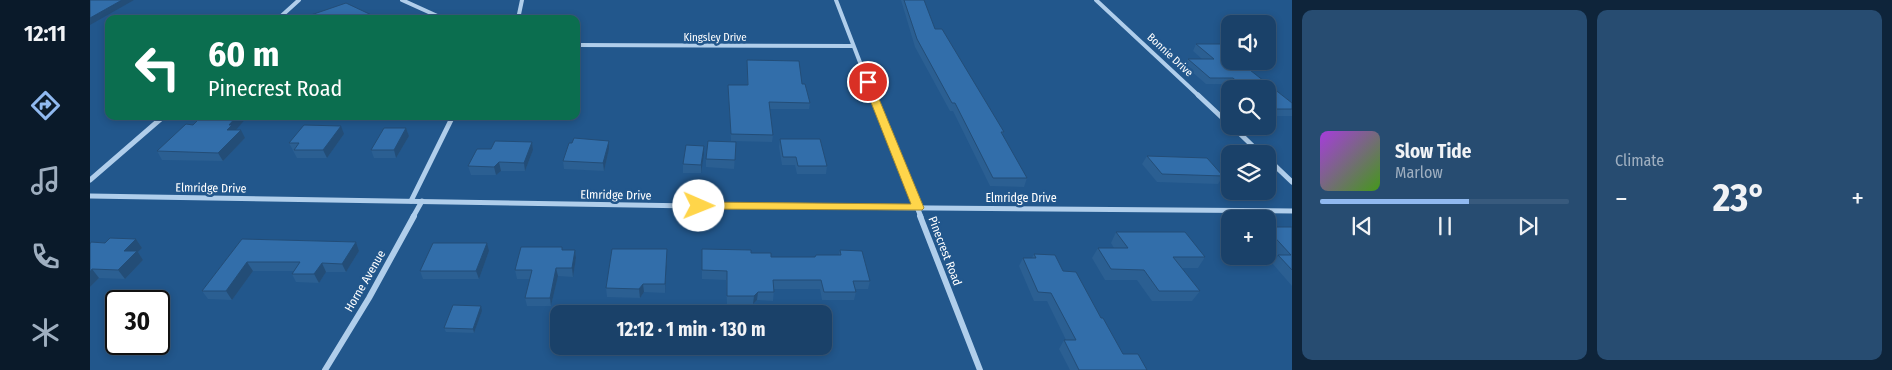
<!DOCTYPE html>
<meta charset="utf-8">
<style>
body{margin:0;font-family:"Fira Sans Condensed",sans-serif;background:#274c71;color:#f1f3f6;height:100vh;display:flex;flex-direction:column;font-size:19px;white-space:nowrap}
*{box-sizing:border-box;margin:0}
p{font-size:16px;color:#9fafc0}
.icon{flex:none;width:28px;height:28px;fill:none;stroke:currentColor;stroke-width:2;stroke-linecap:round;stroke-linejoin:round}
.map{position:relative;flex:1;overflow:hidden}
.details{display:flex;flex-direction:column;gap:10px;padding:10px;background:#0e243a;width:600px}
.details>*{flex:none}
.top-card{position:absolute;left:15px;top:15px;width:475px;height:105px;border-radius:10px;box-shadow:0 2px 8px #0003,0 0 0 1px #385a7d;background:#0b6e4f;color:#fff;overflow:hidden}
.fabs{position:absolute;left:1131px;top:15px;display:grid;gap:10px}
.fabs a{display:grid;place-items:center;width:55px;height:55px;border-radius:10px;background:#1a4169;box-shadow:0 2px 8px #0003,0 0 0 1px #385a7d;font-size:25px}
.speed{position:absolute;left:15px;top:290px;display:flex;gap:10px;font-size:25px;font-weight:700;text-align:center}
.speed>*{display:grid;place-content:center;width:65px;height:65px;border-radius:50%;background:#1a4169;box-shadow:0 2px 8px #0003,0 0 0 1px #385a7d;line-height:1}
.speed .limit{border:2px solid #111;border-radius:8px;background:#fff;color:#111}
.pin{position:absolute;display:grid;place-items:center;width:42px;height:42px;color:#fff;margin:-21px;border:2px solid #fff;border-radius:50%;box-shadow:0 1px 5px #0007}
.me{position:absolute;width:55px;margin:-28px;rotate:91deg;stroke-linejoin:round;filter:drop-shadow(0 0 4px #0008)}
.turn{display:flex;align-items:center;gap:18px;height:105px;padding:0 20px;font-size:22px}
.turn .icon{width:65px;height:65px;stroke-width:2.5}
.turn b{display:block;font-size:35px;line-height:42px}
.big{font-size:38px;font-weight:700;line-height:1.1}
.details .tile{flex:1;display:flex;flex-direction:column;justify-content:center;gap:8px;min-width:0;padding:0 18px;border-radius:10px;background:#274c71}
.song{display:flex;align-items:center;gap:15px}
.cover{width:60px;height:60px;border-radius:8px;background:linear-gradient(135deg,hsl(280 70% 55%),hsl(100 70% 35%))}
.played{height:5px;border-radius:2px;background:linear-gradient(90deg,#90b9f0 60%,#385a7d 60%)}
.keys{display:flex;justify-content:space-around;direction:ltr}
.heat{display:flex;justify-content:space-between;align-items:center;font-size:28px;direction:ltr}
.details .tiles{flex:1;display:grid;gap:10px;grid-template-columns:repeat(2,1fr)}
.trip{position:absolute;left:460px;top:305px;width:282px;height:50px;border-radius:10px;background:#1a4169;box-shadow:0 2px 8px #0003,0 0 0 1px #385a7d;font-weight:700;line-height:50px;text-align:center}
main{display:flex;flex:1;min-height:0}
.dock{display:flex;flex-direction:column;width:90px;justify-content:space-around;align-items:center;background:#0a1a2a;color:#9fafc0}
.dock .icon{width:35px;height:35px}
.dock .selected{color:#90b9f0}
.dock b{font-size:22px;color:#f1f3f6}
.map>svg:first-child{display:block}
</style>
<main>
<nav class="dock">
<b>12:11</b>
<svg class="icon selected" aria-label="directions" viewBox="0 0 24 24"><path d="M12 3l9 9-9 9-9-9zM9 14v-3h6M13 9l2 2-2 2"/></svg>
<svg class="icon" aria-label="music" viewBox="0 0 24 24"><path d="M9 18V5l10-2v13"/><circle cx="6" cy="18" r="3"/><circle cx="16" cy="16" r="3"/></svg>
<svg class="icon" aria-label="phone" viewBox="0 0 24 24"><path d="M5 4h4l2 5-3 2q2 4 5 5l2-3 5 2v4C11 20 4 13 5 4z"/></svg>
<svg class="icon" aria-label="climate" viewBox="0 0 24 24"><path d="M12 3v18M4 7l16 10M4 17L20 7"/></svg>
</nav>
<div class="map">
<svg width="1202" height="370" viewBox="0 0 1202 370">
<rect width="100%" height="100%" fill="#22578c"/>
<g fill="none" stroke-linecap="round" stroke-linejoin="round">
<g stroke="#b0ceeb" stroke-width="4">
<path d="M312 0 354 19"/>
<path d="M746 0 783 96"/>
<path d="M1006 0 1109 96"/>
<path d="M188 19 209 0"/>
<path d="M428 19 432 0"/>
<path d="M486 45 763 46"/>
</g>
<g stroke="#b0ceeb" stroke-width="5">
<path d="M783 95 831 217"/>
<path d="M1108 95 1140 125"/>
<path d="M1142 126 1171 154"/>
<path d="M1178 159 1202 182"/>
<path d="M0 180 74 116"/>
<path d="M0 196 603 206 1202 211"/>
<path d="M321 201 363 116"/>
<path d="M323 217 332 201"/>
</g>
<g stroke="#b0ceeb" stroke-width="6">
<path d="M830 216 890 370"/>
<path d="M235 370 279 298 324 216"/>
</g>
</g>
<g fill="#2b5f92">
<path d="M811 0H834L845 29 914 132 912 135 937 178 934 187 900 186 863 111H860L825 47Z"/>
<path d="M1106 44 1157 63 1155 66 1202 103V116H1178V89H1144L1139 84H1116L1094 65 1098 59H1112L1103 51Z"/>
<path d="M657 60 712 84 720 103 719 109H680L683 135 682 142 641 141 638 85H657Z"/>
<path d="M316 128 319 136 306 158H284L281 150Z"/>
<path d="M146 130 155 138 133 161 72 160 67 151Z"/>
<path d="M254 134 237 158H207L199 143Z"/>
<path d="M690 139 737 166 736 174H707L705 165H692L689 147Z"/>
<path d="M519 141V149L514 171 474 169 473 161Z"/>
<path d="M442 142 443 150 435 171H411L406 175H381L378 166 401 149Z"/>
<path d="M646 142 644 169 616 167V159Z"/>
<path d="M614 146 611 173H593V164Z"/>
<path d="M1057 156 1133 176 1128 184 1067 182 1052 164Z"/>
<path d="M1178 227H1202V286L1182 263 1188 256 1178 245Z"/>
<path d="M1026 232 1115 257 1108 268H1092L1110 291 1102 301H1062L1047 280H1015L1002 258 1008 248H1024L1021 243Z"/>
<path d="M46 239 52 248 48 252 53 260 35 279 9 278 0 287V244L15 243Z"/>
<path d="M152 239 266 242 269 251 256 272H236L229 283 206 282 202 274 204 271H163L142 300 118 299 112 291Z"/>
<path d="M612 249 661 253 681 257H725L749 255 750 250 780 281 778 289H765L766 292 764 300H732L730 289H684L683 301 667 300 663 304H637L636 280 612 279Z"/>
<path d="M473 250H485L486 258 483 277 468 276 461 306H437L435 298 440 279H427L425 270Z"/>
<path d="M399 251 389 279H333L330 271Z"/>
<path d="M944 254 973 271 1011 318 1033 354 1057 370H980L969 349 974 340H976L957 301H944L929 266 933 258H942Z"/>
<path d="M577 258 575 293 554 292 550 298 517 297 516 288Z"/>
<path d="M392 311 384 333 356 332 354 328Z"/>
</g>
<g fill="#234d77">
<path d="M32 0H44L0 25V18Z"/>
<path d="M147 116H158L145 131 137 130 139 125Z"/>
<path d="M251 126 254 134 237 158 233 150Z"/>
<path d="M316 128 319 136 306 158 304 150Z"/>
<path d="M151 130 155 138 133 161 128 153Z"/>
<path d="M519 141V149L514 171 513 163Z"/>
<path d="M442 142 443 150 435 171 434 163Z"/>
<path d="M614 146V154L611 173V165Z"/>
<path d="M409 162 411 171 406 175 404 167Z"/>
<path d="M46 239 52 248 48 252 53 260 35 279 28 270 34 251Z"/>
<path d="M266 242 269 251 256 272 252 264Z"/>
<path d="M397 243 399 251 389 279 386 271Z"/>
<path d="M577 249V258L575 293V284Z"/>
<path d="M485 250 486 258 483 277 482 268Z"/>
<path d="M157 262 163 271 142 300 136 291Z"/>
<path d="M232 263 236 272 229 283 224 274Z"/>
<path d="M466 268 468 276 461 306 460 298Z"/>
<path d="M2 269 9 278 0 287V272Z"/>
<path d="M553 284 554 292 550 298 549 289Z"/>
<path d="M668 292 667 300 663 304 664 296Z"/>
<path d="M391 306 392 311 384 333 383 329Z"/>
</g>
<g fill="#326eaa" stroke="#234d77">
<path d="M0 0H32L0 18Z"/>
<path d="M814 0H834L845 29H852L914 132H911L937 178H903L865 103H862L827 39Z"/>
<path d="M256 3 290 19H219L215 17Z"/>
<path d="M1106 44H1133L1140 50V61H1155L1157 63H1151L1202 103V109H1180L1178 107V89H1156L1143 78H1120L1098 59H1124Z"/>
<path d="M657 60 709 61 712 84H715L720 103 679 102 683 135 641 134 638 85H658Z"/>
<path d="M112 116H147L139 125H142L137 130H151L128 153 67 151 96 124 103 125Z"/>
<path d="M214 125 251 126 233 150H204L209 143H199Z"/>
<path d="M294 128H316L304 150H281Z"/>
<path d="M484 138 519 141 513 163 473 161 479 143H482Z"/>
<path d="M690 139H730L737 166H708L706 157H693Z"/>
<path d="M405 141 442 142 434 163 409 162 404 167 378 166 387 149H401Z"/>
<path d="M618 141 646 142 645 160 616 159Z"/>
<path d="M596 145 614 146 611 165 593 164Z"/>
<path d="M1057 156 1117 158 1133 176 1072 174Z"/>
<path d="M1178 227H1202V270L1188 255H1201L1178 230Z"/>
<path d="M1026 232H1095L1115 257H1083L1110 291H1069L1054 270 1021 269 1008 248H1038Z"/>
<path d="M20 238 46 239 34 251H47L28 270 2 269 0 272V244L1 242 15 243Z"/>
<path d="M152 239 266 242 252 264 232 263 224 274H202L210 262H157L136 291H112Z"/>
<path d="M343 243H397L386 271H330Z"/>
<path d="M431 247H472V250H485L482 268H466L460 298H435L442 270H425Z"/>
<path d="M522 249H577L575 284H553L549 289 516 288Z"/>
<path d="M612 249 661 250V253H681V257H725L726 255H751L750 250 772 251 780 281H763L766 292H734L731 280H683L684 292H668L664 296H637V271L612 270Z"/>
<path d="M944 254 965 255 973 271 986 272 1011 318H1013L1033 354H1048L1057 370H989L974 340H986L961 293 948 292 933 258H946Z"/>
<path d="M363 305 391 306 383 329 354 328Z"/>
</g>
<path fill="#ffd54a" stroke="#a68a30" d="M778 79 782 82 834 208 832 210 604 209 603 206 604 203 609 202 821 204 773 82Z"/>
<g text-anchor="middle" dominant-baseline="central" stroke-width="5" stroke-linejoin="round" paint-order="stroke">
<g font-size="11" fill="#fff" stroke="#22578c">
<text x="625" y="37">Kingsley Drive</text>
<text transform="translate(1080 55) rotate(43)">Bonnie Drive</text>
</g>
<g font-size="12" fill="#fff" stroke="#22578c">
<text transform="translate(121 188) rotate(1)">Elmridge Drive</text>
<text transform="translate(526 195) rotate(1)">Elmridge Drive</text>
<text x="931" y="198">Elmridge Drive</text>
<text transform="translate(855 251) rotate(69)">Pinecrest Road</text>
<text transform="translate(275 281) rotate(-60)">Horne Avenue</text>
</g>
</g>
</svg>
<div class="fabs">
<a><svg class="icon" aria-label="sound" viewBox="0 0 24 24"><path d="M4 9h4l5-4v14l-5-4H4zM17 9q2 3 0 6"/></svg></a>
<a><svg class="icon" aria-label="search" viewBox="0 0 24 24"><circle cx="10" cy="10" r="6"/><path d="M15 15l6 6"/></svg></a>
<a><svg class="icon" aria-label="layers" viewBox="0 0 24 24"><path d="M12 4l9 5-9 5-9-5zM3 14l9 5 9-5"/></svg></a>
<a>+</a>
</div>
<div class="speed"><div class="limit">30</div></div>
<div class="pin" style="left:778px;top:82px;background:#d93025"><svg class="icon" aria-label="arrive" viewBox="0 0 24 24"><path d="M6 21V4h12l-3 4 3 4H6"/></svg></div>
<svg class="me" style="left:609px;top:206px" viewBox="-20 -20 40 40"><circle r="19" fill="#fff"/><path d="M0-13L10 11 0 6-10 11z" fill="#ffd54a"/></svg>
<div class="trip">12:12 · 1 min · 130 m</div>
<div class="top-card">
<div class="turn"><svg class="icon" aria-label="left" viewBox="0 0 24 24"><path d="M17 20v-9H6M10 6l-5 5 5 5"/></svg><div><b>60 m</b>Pinecrest Road</div></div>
</div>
</div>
<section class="details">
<div class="tiles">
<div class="tile">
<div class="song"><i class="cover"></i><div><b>Slow Tide</b><p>Marlow</p></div></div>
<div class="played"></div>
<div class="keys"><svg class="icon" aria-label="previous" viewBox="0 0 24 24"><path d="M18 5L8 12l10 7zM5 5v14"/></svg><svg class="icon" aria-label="pause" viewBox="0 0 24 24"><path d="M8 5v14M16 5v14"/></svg><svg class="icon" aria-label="next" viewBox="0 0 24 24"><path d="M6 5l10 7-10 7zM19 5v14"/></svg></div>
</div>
<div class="tile"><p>Climate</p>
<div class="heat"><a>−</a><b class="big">23°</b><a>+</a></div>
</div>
</div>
</section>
</main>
